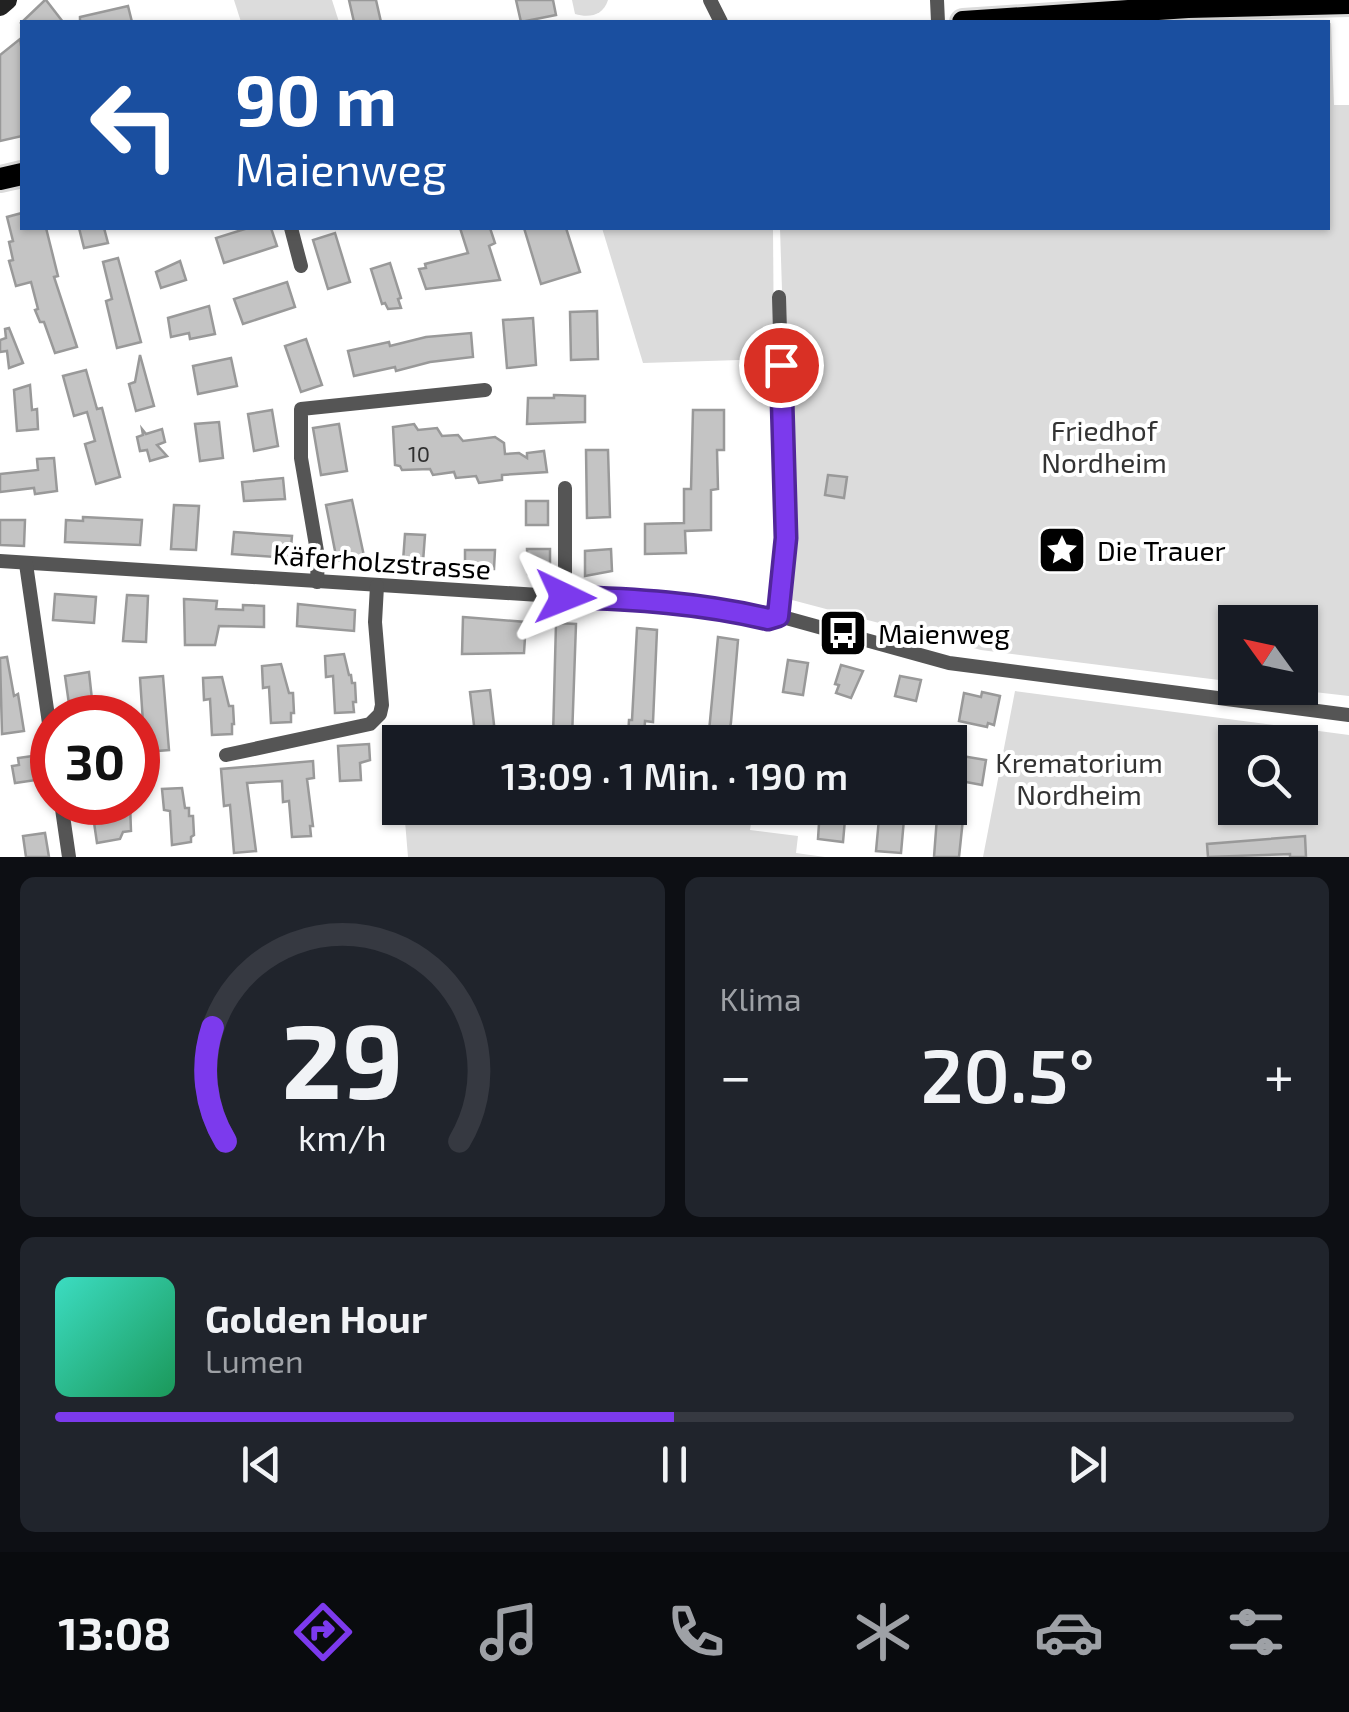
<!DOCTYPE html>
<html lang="de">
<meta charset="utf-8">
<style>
body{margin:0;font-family:"Exo 2",sans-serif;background:#20242c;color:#f1f3f6;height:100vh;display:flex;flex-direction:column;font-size:38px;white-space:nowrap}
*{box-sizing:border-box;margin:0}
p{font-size:32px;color:#9ea1a6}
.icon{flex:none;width:55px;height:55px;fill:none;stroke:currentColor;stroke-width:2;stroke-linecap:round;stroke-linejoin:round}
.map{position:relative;height:857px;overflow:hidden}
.drawer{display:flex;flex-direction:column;gap:20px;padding:20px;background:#0d0f14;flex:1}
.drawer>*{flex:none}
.hud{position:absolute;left:20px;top:20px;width:1310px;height:210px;border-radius:0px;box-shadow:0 2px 8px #0004;background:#1a4fa0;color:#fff;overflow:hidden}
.needle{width:65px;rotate:303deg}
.tools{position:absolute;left:1218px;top:605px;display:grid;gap:20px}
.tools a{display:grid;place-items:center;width:100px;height:100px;border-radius:0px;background:#171b24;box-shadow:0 2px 8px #0004;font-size:50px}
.speed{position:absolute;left:30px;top:695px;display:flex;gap:20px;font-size:50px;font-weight:700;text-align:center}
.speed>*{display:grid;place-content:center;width:130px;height:130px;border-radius:50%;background:#171b24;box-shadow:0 2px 8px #0004;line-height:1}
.speed .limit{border:15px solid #d22;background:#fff;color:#111}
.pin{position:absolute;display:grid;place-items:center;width:85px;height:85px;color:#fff;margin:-42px;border:5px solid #fff;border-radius:50%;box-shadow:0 2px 10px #0007}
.me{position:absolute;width:110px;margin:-55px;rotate:92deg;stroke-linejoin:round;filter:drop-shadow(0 0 8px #0008)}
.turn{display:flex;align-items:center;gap:35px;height:210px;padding:0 50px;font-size:45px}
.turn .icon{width:130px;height:130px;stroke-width:2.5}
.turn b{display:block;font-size:70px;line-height:85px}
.big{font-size:75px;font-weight:600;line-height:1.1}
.drawer .card{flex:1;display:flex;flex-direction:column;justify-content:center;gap:15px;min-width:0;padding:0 35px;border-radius:15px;background:#20242c}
.drawer .dial{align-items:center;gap:0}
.dial svg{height:260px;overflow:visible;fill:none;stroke:#363941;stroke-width:7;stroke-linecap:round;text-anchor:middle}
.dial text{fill:#f1f3f6;stroke:none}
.song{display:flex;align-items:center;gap:30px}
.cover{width:120px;height:120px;border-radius:15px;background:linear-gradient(135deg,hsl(170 70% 55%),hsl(150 70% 35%))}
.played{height:10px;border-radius:5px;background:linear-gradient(90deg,#7c3aed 50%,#363941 50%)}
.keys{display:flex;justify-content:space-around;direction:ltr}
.heat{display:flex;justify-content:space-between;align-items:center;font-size:55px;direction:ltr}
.drawer .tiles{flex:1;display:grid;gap:20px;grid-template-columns:1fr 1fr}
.card:last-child{grid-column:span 2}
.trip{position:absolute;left:382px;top:725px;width:585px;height:100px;border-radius:0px;background:#171b24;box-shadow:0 2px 8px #0004;font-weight:600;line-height:100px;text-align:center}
.dock{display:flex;height:160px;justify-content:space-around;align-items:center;background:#090b0e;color:#9ea1a6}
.dock .icon{width:70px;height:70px}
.dock .active{color:#7c3aed}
.dock b{font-size:45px;color:#f1f3f6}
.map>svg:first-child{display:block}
</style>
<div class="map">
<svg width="1349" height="857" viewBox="0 0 1349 857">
<rect width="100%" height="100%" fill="#fff"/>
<g fill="#dcdcdc" fill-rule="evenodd">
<path d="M234 0H332L339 22H241Z"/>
<path d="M572 0H608C603 16 589 18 575 14Z"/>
<path d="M1328 23H1331L1334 105H1349V696L1279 688H1300V622H1235V682L981 650 792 600 780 228H1328Z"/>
<path d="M602 228H773L774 359 643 363Z"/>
<path d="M1015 691 1349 735V857H983ZM1235 742H1300V808H1235Z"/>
<path d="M753 808 750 830 798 836 796 853 825 857H408L404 809Z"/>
</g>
<g fill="#c4c4c4" stroke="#999" stroke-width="2.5">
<path d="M46 0 63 22H22L45 0Z"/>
<path d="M349 0H376L381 22H354Z"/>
<path d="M516 0H553L556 15 521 22Z"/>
<path d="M128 6 132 22H80V17Z"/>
<path d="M20 39 22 51V136L0 141V55Z"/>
<path d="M22 213V228H46L58 276 54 277 77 347 55 353 44 322H40L35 310 38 309 31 282 16 286 9 261 13 260 9 242 13 241 7 217Z"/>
<path d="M79 228H104L108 243 84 248Z"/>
<path d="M248 228H271L277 246 224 263 216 238Z"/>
<path d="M460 228H490L495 243 489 246 500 280 426 289 419 269 426 268 425 264 468 253Z"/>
<path d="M524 228H566L580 272 541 284Z"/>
<path d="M335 233 350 282 328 289 313 240Z"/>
<path d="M118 258 141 342 117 348 106 301 112 299 103 262Z"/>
<path d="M180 261 186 280 161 288 156 272Z"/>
<path d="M390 263 401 298 398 299 401 308 388 309 385 303 382 304 371 269Z"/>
<path d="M287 282 295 307 243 324 234 299Z"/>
<path d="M209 306 215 334 190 339 189 333 171 337 168 318Z"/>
<path d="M597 311 598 359 571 360 570 312Z"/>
<path d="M533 318 536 365 507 368 503 320Z"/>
<path d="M9 328 23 363 9 368 7 351 0 352V340L6 338 5 329Z"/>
<path d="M471 333 473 357 430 362 396 371 395 367 354 376 348 351 389 342 390 346 426 337Z"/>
<path d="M306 339 322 385 301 392 285 346Z"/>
<path d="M140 355 154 406 136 411 129 384 135 382Z"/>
<path d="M231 358 237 386 198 394 193 366Z"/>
<path d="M86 370 97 409 102 408 120 477 96 484 85 444 95 441 87 412 74 416 63 376Z"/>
<path d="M30 385 32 410 37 409 38 429 17 431 14 390Z"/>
<path d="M554 395 585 396V422L527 424 528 398H554Z"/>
<path d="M272 410 278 446 254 451 248 414Z"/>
<path d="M693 410H724V450H717L718 489 711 490V530L685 531 686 553 645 554V524L684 523V489H691Z"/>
<path d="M219 422 223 458 200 461 195 424Z"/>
<path d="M339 424 347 471 321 475 313 428Z"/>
<path d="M414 424 418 430 437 428 442 436 458 435 463 441 495 437 504 443 505 454 519 453 527 458V453L544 451 547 472 502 475V480L479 483 476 476 456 478 454 472 433 475 430 469 402 470 400 466 395 465 393 427Z"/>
<path d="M142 429 146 434 162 429 165 442 157 445 167 456 150 461 147 450 140 451 137 437 143 435Z"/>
<path d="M586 450H608L610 517 587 518Z"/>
<path d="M54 458 57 491 35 494 34 488 0 492V474L38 470 37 459Z"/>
<path d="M828 475 847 477 844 498 825 495Z"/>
<path d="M283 478 285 499 244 501 242 482Z"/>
<path d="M352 500 364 556 337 561 326 505Z"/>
<rect x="526" y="501" width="22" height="24"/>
<path d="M174 505 199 506 196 550 171 549Z"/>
<path d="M83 517 142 520 140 545 65 542 66 520 83 521Z"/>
<path d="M0 520H25L24 546 0 545Z"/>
<path d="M234 532 292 536 290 558 232 554Z"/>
<path d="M405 534 425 535 423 562 403 561Z"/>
<path d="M527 549H550V575L528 574Z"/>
<path d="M611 549 612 571 585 576V551Z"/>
<path d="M465 550H495L494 569 465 568Z"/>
<path d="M55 594 96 597 94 623 53 620Z"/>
<path d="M127 595 148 596 146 642 123 641Z"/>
<path d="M184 599 217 601 216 609 243 610V605L264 606V627L219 626 215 645H185Z"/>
<path d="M298 604 355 610 354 631 297 626Z"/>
<path d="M463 617 526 622 524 653 462 654Z"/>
<path d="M556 623 576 624 572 738 553 737Z"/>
<path d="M637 628 657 630 653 722 645 721 644 738 628 737 629 720H632Z"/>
<path d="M718 637 738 640 731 722 728 742H708Z"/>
<path d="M344 654 349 675H351L352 683H355L356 702H353L354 712 335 713 333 676 326 677 325 656Z"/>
<path d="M7 657 14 696 18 694 24 731 2 734 0 658Z"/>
<path d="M788 660 808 663 803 695 783 692Z"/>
<path d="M281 664 289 693H293L294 713H291V722L271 723 269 687 263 688 262 666Z"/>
<path d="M841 665 863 671 851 698 836 693 839 685 835 684Z"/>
<path d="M89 672 94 718H71L65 676Z"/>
<path d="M163 676 169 750 145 752 140 678Z"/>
<path d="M900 676 921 680 916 701 895 696Z"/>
<path d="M222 677 229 706H233L234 724H232V734L212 735 210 699 204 700 203 678Z"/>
<path d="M490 690 496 742H476L470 692Z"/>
<path d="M982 692 1000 696 994 725 988 723 987 727 959 721 964 693 981 697Z"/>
<path d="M888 727 936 736 935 742H885Z"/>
<path d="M369 744 370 760 360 763 361 780 340 781 338 746Z"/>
<path d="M950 754 986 760 982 785 950 779Z"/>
<path d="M33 756 36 780 15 783 12 766 19 765 18 758Z"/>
<path d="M313 761 314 778 307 779 313 826H310L311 836 292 837 289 801 283 802 282 781 247 783 256 851 234 853 230 805 224 806 221 769Z"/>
<path d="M182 788 185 808H189V816H193L194 835 191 837V842L172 845 170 811 164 810 162 789Z"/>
<path d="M91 802 130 804 131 831 123 832 120 839 97 843Z"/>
<path d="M820 808H846L843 842 818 839Z"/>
<path d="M880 808H905L901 853 876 851Z"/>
<path d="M937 817 963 819 959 857H934Z"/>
<path d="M45 833 49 857H26L23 836Z"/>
<path d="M1305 836 1306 857H1290V854L1208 857 1207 844Z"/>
</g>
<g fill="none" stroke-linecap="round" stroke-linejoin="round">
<g stroke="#dbdbdb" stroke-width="28">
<g id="primary">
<path d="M963 22 1188 7 1349 3"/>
<path d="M0 179 22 174"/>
</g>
</g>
<g stroke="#555" stroke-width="14">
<path d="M710 0 721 22"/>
<path d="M937 0 938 22"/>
<path d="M291 228 301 266"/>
<path d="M779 297 786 538 779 616"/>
<path d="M565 488V597"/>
<path d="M0 561 697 605 768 619 779 616 949 663 1349 715"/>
<path d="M26 564 52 744"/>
<path d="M317 582 318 557 301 458V409L485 390"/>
<path d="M226 755 370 724 380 714 382 705 375 622 377 586"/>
<path d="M61 802 69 857"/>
</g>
<path stroke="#222" stroke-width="20" d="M0 6 7 0"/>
<use href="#primary" stroke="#000" stroke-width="22"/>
</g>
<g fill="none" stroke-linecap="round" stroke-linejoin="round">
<g stroke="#51269a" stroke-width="25">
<path id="route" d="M565 597C634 599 701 603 768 619L778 616 786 538 781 365"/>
</g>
<use href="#route" stroke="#7c3aed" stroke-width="18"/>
</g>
<defs>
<g id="sight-square" transform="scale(2.5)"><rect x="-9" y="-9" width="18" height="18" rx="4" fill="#000" stroke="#fff"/><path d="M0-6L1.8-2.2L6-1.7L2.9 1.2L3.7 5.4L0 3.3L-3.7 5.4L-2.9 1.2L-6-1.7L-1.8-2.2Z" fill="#fff"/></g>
<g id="bus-square" transform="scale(2.5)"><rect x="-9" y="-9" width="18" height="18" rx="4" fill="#000" stroke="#fff"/><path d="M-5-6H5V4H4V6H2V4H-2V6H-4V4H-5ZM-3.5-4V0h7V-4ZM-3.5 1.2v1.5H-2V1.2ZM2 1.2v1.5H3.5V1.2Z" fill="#fff"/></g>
</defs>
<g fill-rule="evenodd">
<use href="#sight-square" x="1062" y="550"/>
<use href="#bus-square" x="843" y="633"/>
</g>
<g text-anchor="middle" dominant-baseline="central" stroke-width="8" stroke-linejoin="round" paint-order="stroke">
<g font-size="22" fill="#313131">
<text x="419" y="453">10</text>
</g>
<g font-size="28" fill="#333" stroke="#fff">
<text x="1104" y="430">Friedhof<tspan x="1104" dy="32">Nordheim</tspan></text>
<text x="1079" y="762">Krematorium<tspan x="1079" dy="32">Nordheim</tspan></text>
</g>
<g font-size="28" fill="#000" stroke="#fff" text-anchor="start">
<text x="1097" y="550">Die Trauer</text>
<text x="878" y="633">Maienweg</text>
</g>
<g font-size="28" fill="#000" stroke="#fff">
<text transform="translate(382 561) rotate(4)">Käferholzstrasse</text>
</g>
</g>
</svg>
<div class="tools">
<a><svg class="needle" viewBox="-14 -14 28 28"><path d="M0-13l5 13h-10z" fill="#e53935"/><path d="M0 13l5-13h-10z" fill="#9ea1a6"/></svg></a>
<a><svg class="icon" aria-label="search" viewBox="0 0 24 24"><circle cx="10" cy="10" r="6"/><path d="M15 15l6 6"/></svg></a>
</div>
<div class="speed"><div class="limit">30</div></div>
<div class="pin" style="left:781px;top:365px;background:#d93025"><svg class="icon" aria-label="arrive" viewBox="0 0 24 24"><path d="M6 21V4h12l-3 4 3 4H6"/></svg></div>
<svg class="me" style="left:565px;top:597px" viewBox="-20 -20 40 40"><path d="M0-17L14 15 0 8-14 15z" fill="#7c3aed" stroke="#fff" stroke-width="4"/></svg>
<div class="trip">13:09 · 1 Min. · 190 m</div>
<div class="hud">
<div class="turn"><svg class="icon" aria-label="left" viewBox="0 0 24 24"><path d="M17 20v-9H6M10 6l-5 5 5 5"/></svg><div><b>90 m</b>Maienweg</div></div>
</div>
</div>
<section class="drawer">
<div class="tiles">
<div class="card dial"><svg viewBox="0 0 100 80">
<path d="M14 69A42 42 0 1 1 86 69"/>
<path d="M14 69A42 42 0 0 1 10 34" stroke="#7c3aed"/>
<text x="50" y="56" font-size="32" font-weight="700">29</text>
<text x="50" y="72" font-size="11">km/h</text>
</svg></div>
<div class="card"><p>Klima</p>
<div class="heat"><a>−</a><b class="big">20.5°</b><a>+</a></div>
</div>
<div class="card">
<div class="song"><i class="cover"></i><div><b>Golden Hour</b><p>Lumen</p></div></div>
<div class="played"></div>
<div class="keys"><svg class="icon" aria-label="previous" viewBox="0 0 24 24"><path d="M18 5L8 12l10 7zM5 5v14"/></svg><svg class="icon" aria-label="pause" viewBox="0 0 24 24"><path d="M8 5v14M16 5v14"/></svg><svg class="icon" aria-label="next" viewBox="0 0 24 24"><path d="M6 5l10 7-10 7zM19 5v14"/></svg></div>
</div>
</div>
</section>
<nav class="dock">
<b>13:08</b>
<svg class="icon active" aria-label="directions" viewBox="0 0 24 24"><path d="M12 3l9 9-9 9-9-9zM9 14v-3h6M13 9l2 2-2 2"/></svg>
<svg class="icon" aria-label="music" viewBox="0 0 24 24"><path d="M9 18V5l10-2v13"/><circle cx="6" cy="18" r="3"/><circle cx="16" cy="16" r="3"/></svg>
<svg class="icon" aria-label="phone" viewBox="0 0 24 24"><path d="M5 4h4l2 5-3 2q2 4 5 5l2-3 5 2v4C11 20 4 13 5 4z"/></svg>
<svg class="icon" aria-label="climate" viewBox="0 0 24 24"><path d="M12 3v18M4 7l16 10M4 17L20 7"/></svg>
<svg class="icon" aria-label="car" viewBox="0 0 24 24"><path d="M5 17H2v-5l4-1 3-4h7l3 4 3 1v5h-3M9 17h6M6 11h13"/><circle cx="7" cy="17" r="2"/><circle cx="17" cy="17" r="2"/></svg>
<svg class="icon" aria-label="filters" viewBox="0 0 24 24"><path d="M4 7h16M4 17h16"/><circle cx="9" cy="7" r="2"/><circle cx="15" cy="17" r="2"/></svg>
</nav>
